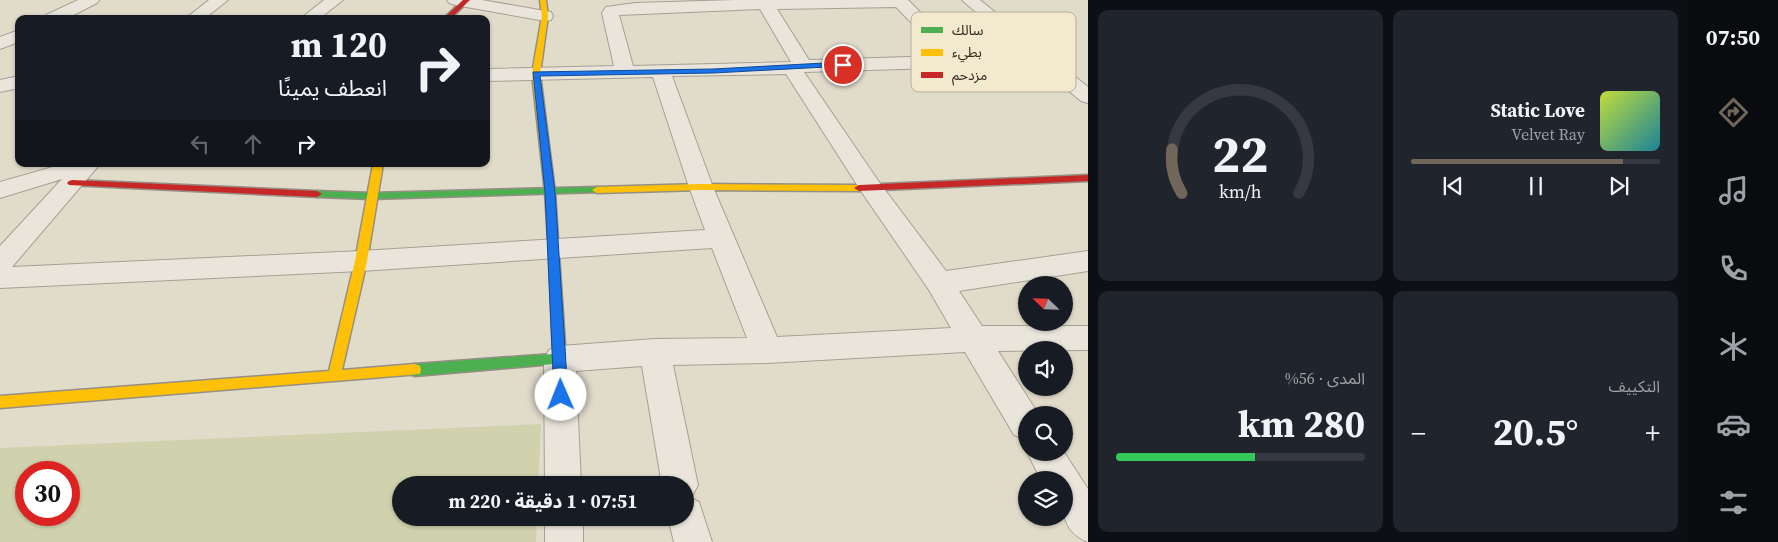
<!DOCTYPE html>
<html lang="ar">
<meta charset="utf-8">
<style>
body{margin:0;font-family:"Source Serif 4","Noto Sans Arabic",serif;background:#20242c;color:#f1f3f6;direction:rtl;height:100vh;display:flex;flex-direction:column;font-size:19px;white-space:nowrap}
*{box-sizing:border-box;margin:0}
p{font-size:16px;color:#9ea1a6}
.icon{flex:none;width:28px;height:28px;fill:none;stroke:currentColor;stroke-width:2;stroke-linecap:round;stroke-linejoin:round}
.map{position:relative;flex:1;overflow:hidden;direction:ltr}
.panel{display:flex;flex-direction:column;gap:10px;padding:10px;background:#0d0f14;width:600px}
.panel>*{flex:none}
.banner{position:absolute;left:15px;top:15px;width:475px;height:152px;border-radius:10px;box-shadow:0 1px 4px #0004;direction:rtl;background:#171b24;color:#f1f3f6;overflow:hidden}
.needle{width:32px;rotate:293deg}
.tools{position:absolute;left:1018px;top:276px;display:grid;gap:10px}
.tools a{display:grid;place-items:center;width:55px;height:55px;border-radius:50%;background:#171b24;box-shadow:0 1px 4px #0004;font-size:25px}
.speed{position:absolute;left:15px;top:461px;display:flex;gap:10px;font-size:25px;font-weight:700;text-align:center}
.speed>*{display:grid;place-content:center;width:65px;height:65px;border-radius:50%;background:#171b24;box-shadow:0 1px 4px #0004;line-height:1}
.speed .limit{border:8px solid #d22;background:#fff;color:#111}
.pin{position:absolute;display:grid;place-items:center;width:42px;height:42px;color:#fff;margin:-21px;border:2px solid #fff;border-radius:50%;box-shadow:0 1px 5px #0007}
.me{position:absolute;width:55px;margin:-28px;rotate:359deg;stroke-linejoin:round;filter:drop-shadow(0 0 4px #0008)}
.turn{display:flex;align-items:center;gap:18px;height:105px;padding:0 20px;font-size:22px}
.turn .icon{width:65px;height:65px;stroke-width:2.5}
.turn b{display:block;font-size:35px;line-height:42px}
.lanes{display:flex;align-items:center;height:48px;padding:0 20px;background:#0003;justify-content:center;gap:25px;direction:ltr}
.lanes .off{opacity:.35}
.big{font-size:38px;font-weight:700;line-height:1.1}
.panel .card{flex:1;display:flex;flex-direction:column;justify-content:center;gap:8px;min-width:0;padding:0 18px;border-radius:10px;background:#20242c}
.panel .dial{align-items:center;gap:0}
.dial svg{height:130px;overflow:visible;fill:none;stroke:#363941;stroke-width:7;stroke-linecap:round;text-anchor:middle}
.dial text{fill:#f1f3f6;stroke:none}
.song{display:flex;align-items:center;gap:15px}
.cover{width:60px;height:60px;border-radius:8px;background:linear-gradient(135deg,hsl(70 70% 55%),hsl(190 70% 35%))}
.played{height:5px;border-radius:2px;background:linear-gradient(90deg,#70675a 85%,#363941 85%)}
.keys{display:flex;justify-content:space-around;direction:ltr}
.heat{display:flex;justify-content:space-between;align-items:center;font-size:28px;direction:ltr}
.charge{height:8px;border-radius:4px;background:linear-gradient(90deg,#34c759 56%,#363941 0)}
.panel .tiles{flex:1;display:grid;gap:10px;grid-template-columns:repeat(2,1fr)}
.trip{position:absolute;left:392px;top:476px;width:302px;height:50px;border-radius:25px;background:#171b24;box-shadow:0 1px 4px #0004;font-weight:700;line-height:50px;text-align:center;direction:rtl}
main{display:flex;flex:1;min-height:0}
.tabs{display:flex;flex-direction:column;width:90px;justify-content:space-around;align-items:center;background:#090b0e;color:#9ea1a6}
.tabs .icon{width:35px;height:35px}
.tabs .active{color:#70675a}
.tabs b{font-size:22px;color:#f1f3f6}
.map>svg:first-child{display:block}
</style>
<main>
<nav class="tabs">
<b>07:50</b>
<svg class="icon active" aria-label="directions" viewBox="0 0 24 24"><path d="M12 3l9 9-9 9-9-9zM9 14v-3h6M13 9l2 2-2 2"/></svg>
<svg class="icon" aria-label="music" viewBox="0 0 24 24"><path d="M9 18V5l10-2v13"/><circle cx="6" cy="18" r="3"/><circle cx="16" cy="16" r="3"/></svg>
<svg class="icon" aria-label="phone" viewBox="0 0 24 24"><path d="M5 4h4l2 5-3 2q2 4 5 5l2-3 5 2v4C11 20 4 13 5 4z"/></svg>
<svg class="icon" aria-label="climate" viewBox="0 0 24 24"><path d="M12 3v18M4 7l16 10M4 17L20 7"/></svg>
<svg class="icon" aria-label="car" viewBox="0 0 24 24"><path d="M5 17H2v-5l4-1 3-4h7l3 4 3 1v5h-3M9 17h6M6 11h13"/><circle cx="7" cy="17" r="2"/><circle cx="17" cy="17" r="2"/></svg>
<svg class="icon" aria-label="filters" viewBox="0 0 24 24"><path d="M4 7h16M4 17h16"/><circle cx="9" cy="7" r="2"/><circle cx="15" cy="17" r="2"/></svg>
</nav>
<section class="panel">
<div class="tiles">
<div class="card">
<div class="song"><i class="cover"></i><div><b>Static Love</b><p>Velvet Ray</p></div></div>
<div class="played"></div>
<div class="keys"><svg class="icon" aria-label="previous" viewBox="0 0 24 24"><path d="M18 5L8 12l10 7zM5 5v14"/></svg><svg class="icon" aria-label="pause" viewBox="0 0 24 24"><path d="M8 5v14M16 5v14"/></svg><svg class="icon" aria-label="next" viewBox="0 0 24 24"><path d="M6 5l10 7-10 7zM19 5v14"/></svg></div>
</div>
<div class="card dial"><svg viewBox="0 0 100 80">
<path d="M14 69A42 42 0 1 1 86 69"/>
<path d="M14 69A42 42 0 0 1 8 42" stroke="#70675a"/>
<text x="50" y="56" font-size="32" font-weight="700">22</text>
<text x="50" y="72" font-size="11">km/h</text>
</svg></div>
<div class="card"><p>التكييف</p>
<div class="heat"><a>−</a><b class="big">20.5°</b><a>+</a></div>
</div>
<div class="card"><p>المدى · 56%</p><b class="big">280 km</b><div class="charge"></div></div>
</div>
</section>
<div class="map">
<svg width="1088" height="542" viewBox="0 0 1088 542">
<rect width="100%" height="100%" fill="#e1dbca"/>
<path fill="#d0d1ad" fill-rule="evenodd" d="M541 424 538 485H401V518H537L536 542H0V448ZM26 472H69V515H26Z"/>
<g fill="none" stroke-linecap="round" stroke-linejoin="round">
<g stroke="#a6a094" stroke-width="2">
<g id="street">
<path d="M78 0H99L97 3 66 19H44L46 15Z"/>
<path d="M209 0H228L204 19H185Z"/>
<path d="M324 0H343L319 19H300Z"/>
<path d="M447 0H482L545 11 551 12 553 16 551 20 545 21 455 5 449 3Z"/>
<path d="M736 0H908L964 56 1024 54 962 0H980L1088 87V103L1081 101 1037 65 804 72 879 182 946 271 1088 251V271L959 291 982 326H1088V350L998 351 1039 415H1026V439L1014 435 965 352 767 363 673 365 698 485 691 498 699 502 712 542H674L668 518H686V485H662L642 366 576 371 581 485H545L544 359 549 350 560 346 655 339 747 338 712 248 361 271 0 288V246L62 179 0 198V182L63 164H100L12 267 361 251 705 230 689 187 653 77 486 81V69L614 66 602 13 606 7 635 3ZM896 7 944 56 809 60 777 9ZM760 9 791 62 633 66 619 15ZM786 74 863 194 929 290 951 328 777 337 713 187 672 76Z"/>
<path d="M19 30V42L0 49V37Z"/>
<path d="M19 76V88L0 92V80Z"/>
<path d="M1027 452H1064L1088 489V542C1058 530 1064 507 1064 480H1041Z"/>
<rect x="545" y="518" width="38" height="24"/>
</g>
</g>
<g stroke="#968f83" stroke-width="3">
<g id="fast">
<path d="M597 187 600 188 602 190 600 192 371 199 317 197 312 194 317 191 371 193Z"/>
<path d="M554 251 559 255 566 359 565 363 415 376 410 374 409 370 410 366 415 364 553 354 549 255Z"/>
</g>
</g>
<g stroke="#968f83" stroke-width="3">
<g id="slow">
<path d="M540 0H546L548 16 540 74 555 192 559 255 554 259 549 255 545 192 532 74 542 16Z"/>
<path d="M373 164H383L367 261 342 370 415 364 420 366 421 370 420 374 0 408V396L329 371 355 261Z"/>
<path d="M701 184 859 185 864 188 859 191 701 190 597 193 592 190 597 187Z"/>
</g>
</g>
<g stroke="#968f83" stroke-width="3">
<g id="jam">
<path d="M463 0H470L450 19H443Z"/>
<path d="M1088 175V181L859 191 854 188 859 185Z"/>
<path d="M72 180 317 191 322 194 317 197 69 185 67 183 69 181Z"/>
</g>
</g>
<use href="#street" fill="#eae5db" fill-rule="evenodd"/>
<use href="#fast" fill="#4caf50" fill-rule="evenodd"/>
<use href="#slow" fill="#ffc107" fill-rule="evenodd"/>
<use href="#jam" fill="#c62828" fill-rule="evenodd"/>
</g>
<path fill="#1a73e8" stroke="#114b97" d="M843 62 845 63V66L713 73 540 76 555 192 568 395 566 399 561 401 556 399 554 395 545 192 533 72 713 69Z"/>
<rect x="911" y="12" width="165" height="80" rx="8" fill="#f3e9cf" stroke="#b9af9a" stroke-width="1"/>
<rect x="921" y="27" width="22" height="6" fill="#4caf50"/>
<rect x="921" y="49" width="22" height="7" fill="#ffc107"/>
<rect x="921" y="72" width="22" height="6" fill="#c62828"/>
<g font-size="14" fill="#33281d">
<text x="952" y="35">سالك</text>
<text x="952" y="57">بطيء</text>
<text x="952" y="80">مزدحم</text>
</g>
</svg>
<div class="tools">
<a><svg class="needle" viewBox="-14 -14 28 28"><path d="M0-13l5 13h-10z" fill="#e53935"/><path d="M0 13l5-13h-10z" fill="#9ea1a6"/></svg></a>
<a><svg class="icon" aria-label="sound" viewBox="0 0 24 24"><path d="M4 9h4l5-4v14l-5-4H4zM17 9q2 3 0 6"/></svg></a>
<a><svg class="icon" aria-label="search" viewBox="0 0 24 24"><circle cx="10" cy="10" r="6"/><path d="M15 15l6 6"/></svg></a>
<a><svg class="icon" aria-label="layers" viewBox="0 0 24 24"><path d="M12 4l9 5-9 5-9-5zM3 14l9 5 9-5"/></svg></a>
</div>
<div class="speed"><div class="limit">30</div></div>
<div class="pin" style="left:843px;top:65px;background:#d93025"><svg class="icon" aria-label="arrive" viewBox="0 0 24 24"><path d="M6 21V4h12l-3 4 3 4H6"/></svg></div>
<svg class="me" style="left:561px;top:395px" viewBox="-20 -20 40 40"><circle r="19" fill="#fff"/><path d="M0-13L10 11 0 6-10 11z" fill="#1a73e8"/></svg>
<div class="trip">07:51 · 1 دقيقة · 220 m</div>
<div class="banner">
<div class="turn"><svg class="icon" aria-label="right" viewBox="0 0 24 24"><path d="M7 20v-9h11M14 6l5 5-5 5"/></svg><div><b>120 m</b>انعطف يمينًا</div></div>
<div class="lanes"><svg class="icon off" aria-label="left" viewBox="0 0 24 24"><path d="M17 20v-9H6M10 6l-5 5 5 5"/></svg><svg class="icon off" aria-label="ahead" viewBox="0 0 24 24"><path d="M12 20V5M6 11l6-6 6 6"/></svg><svg class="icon" aria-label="right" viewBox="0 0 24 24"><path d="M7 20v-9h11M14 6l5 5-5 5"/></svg></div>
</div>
</div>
</main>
